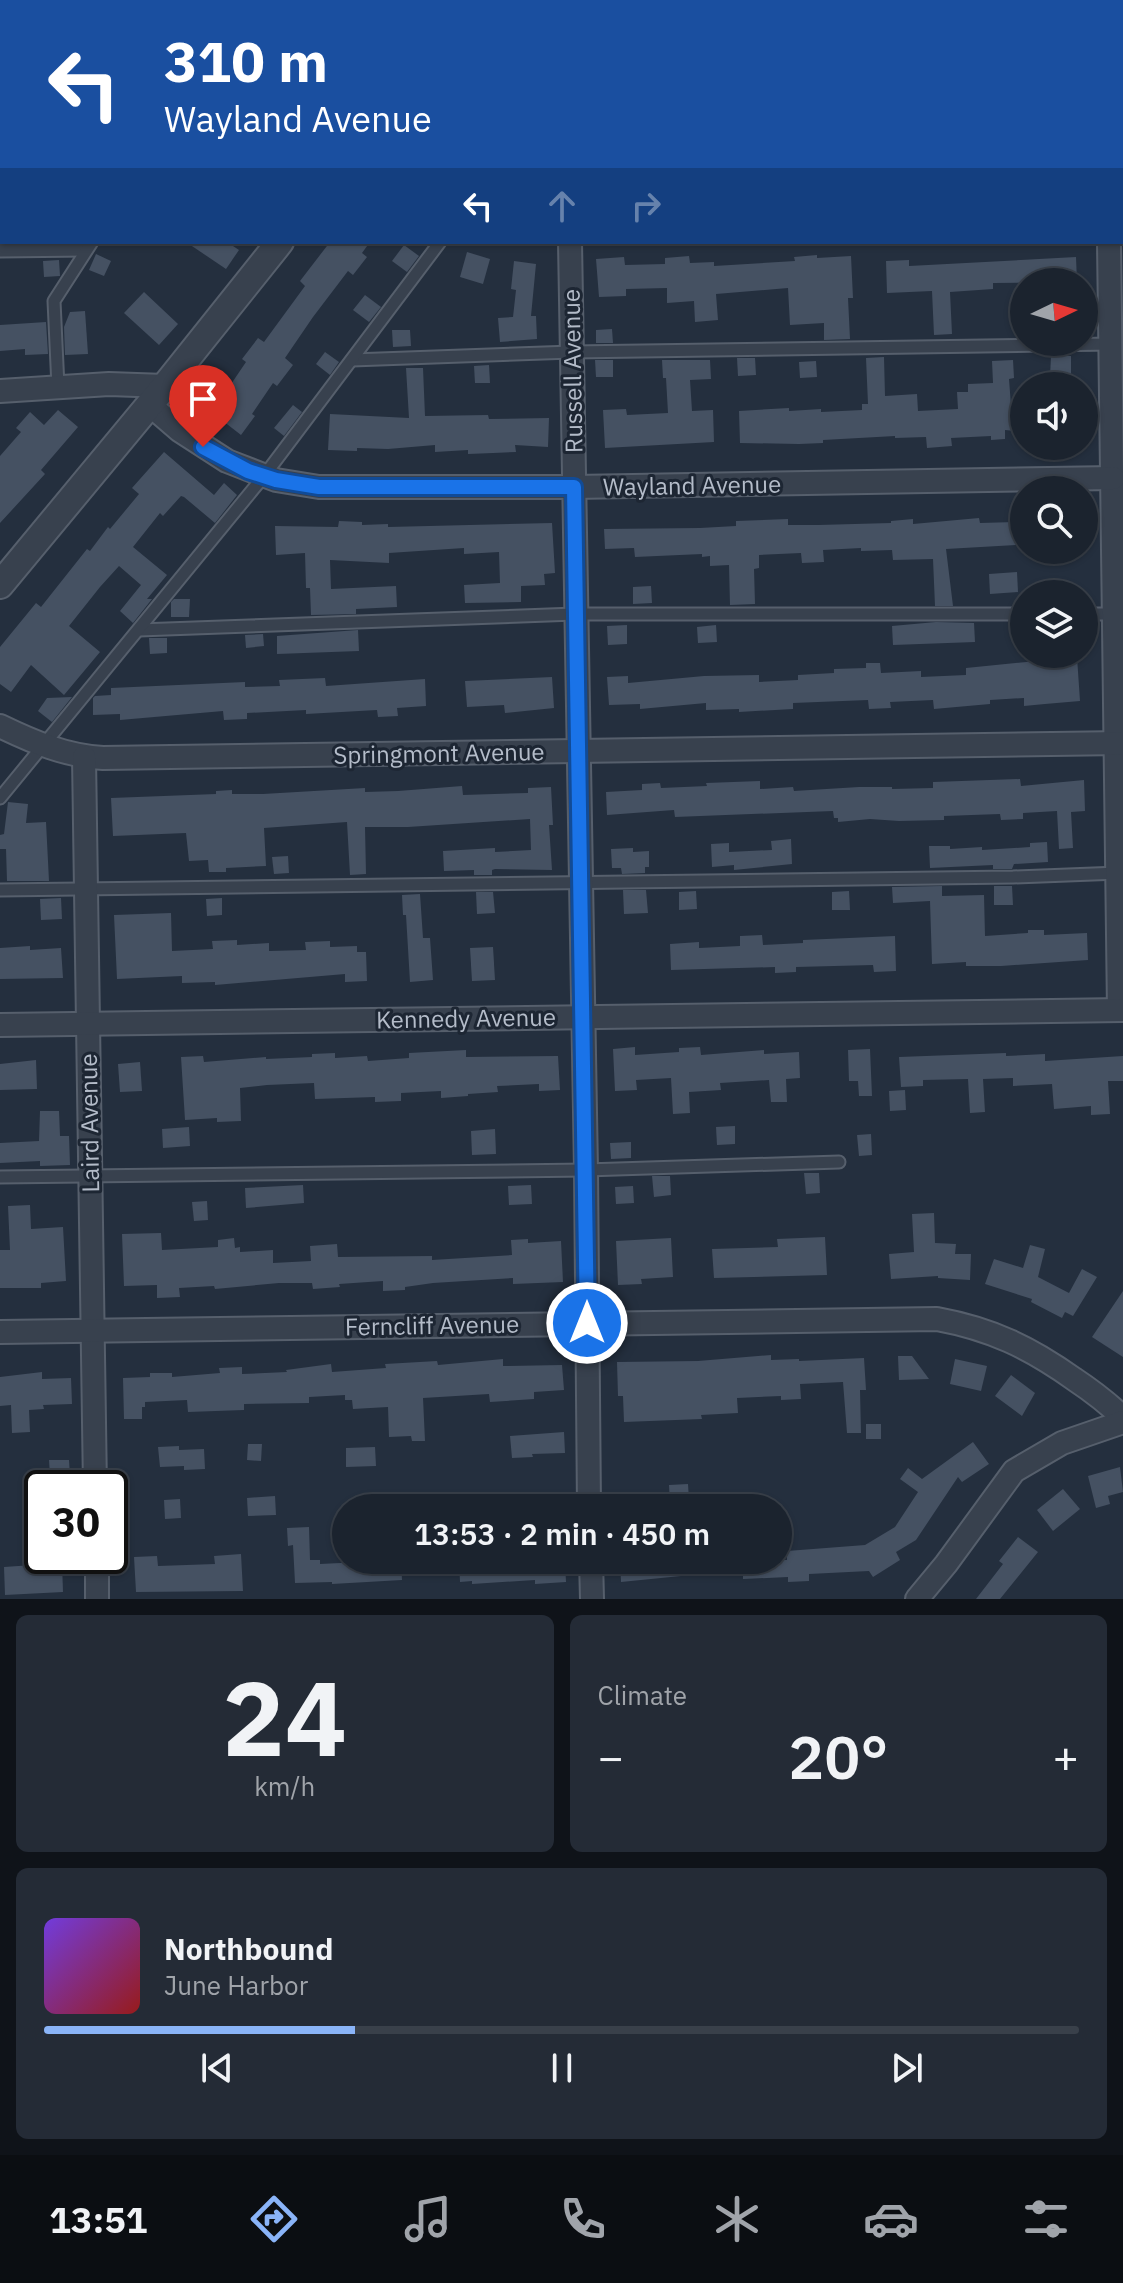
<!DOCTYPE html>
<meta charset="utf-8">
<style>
body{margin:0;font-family:"IBM Plex Sans",sans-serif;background:#242b36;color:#f1f3f6;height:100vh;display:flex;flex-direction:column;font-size:30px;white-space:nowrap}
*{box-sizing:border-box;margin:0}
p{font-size:26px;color:#a0a4aa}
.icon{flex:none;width:44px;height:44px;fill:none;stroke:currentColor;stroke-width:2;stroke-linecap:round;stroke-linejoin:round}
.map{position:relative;height:1599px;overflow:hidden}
.panel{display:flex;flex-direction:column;gap:16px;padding:16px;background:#0f1319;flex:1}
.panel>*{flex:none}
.top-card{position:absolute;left:0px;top:0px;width:1124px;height:244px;box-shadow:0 2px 6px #0004,0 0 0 2px #39404a;background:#1a4fa0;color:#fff;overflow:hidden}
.needle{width:52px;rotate:85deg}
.controls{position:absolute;left:1010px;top:268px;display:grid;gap:16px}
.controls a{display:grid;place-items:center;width:88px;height:88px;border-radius:50%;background:#1b232e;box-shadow:0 2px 6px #0004,0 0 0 2px #39404a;font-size:40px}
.speed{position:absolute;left:24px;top:1470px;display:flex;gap:16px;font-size:40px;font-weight:700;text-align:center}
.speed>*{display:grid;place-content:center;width:104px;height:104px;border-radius:50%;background:#1b232e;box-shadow:0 2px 6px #0004,0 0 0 2px #39404a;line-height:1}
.speed .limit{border:4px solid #111;border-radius:12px;background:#fff;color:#111}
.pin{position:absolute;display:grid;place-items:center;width:68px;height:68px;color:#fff;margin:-82px -34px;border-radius:50% 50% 50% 0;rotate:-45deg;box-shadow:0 0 8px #0007}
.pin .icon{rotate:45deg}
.me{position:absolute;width:88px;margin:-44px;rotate:0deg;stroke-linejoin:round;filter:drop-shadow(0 0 6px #0008)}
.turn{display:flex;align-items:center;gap:28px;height:168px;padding:0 32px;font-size:36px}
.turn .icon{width:104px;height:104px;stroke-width:2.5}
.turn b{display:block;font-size:56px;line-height:68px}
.lanes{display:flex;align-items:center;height:76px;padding:0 32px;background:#0003;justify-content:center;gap:40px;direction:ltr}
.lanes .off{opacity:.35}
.big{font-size:60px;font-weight:600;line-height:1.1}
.panel .card{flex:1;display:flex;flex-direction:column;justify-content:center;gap:12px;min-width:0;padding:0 28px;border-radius:12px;background:#242b36}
.panel .dial{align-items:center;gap:0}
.dial b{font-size:104px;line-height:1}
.song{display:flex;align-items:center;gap:24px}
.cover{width:96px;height:96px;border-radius:12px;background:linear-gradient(135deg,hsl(260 70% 55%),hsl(0 70% 35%))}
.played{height:8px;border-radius:4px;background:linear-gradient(90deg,#8ab4f8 30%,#39404a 30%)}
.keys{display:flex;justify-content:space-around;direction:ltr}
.heat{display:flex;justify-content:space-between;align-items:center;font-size:44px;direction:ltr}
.panel .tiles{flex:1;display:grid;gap:16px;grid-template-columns:1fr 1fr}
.card:last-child{grid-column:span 2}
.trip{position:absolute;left:332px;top:1494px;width:460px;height:80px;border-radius:40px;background:#1b232e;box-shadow:0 2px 6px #0004,0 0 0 2px #39404a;font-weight:600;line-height:80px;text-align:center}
.tab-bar{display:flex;height:128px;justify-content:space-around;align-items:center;background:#0b0e12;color:#a0a4aa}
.tab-bar .icon{width:56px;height:56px}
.tab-bar .active{color:#8ab4f8}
.tab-bar b{font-size:36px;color:#f1f3f6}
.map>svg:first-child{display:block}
</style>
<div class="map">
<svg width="1123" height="1599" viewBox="0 0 1123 1599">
<rect width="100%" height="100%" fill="#242f3e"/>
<g fill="#455162">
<path d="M186 242H227L239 250 226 269Z"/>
<path d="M330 242H370L362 253 367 257 353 275 348 271 313 317 285 358 293 365 277 386 273 383 252 414 255 416 241 435 205 407 220 388 225 393 246 362 242 359 258 338 264 342 305 286 300 281Z"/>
<path d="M404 245 419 256 407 272 392 261Z"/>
<path d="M467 252 490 259 483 284 460 277Z"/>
<path d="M96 254 111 261 104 276 89 270Z"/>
<path d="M817 255V258L851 256 853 298H848L850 339 824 340V323L790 325 788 288 716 294 718 320 695 322 694 301 667 303V288L626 289V296L599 297 596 259 624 257 625 265 665 264V258L689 256 690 263 714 262V266L795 261 794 257Z"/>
<path d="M1076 257 1077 282 993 283V289L950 292 952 334 934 335 932 291 887 293 886 261 909 260V266Z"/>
<path d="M59 260 60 276 44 277 43 261Z"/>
<path d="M514 261 536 264 531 316H536L537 339 500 342 498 318 513 317 516 290 511 289Z"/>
<path d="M144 292 178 324 159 345 124 313Z"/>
<path d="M365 295 381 307 369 322 353 310Z"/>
<path d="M85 311 88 354 65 355 64 327 70 312Z"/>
<path d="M46 322 48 354 25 355V349L0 351V325Z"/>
<path d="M612 329 613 343H596V330Z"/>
<path d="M392 330H410L411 346 393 347Z"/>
<path d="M325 352 339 362 330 375 316 364Z"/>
<path d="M1051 356H1071V377H1050Z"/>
<path d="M884 357 885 396 917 394 918 411 958 409 957 392H968V384L993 383 992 361 1013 360 1014 378 1009 379 1011 406 1024 407V432L1005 430V439L991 440V436L951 438 952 446 927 448 926 437 895 438V436L823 440V443L799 444 740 443 739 411 789 408V411L821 409V412L862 410V404H868L866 358Z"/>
<path d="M737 358H755L756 375 738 376Z"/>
<path d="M595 360H613V377H596Z"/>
<path d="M662 360H710L711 379 690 380 692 411 713 410 714 442 605 448 603 410 626 409 627 415 668 413 666 378H663Z"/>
<path d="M816 361 817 377 800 378 799 362Z"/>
<path d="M489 365 490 383H475L474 366Z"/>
<path d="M406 368H423L425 416 488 415 489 419 549 418 548 447 515 445 516 452 493 453 468 454V450L435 452V445L388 449 357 448V451L328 450 330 414 409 418Z"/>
<path d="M293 405 302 412 284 436 274 428Z"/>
<path d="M58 410 78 427 41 470 45 474 0 523V456L21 432 16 428 30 412 44 425Z"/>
<path d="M164 452 214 495 224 483 237 495 215 523 184 497 181 496 163 516 160 513 133 547 167 575 147 599H152L133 623 120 611 141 585 119 566 100 587 69 626 100 652 64 695 31 665 11 692 0 684V647L36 603 41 607 87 549 90 551 108 527 110 529 139 494 132 488Z"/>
<path d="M979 518 980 523 1015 522 1016 545 946 549 953 606H935L933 559 893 560 892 550 861 551V548L823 550 824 562 802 563 801 553 759 555V568L754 569 755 604 730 605 729 565 710 566V556L702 557V554L635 557 634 548 605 549 604 529 700 528 736 526V521L788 519V525H818L891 523V521L913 519V524Z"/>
<path d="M339 521 362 522V525L388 524V527L552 523 555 573 544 574 545 585 521 586V602L465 603 464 585 500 583 499 552 464 554V548L389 553V563L330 560 331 589 396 586 397 607 356 609V614L311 615 310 588H306L305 553 276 555 275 526 338 527Z"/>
<path d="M1017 572 1018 592 990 594 989 574Z"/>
<path d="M651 586 652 603 633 604V587Z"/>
<path d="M174 599H190L189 617H171V602Z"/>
<path d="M936 622 974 623 975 642 893 645 892 626Z"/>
<path d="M627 625V644L608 645 607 626Z"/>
<path d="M716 625 717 642 698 643 697 627Z"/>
<path d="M358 630 359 651 277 654V636Z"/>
<path d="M263 634 264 646 246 648 245 635Z"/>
<path d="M149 638H167V653L150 654Z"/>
<path d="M1077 657 1080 701 1045 704 1024 706V698L990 700V704L934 709 933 700 890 702 891 708 869 709 868 700 793 703V709L739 712V709L706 710V703L640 709V704L609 705 607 677 628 676V683L704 676 759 675V682L798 680V675L834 673V669L866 668V663H880L881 673 921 671V677L966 675V668Z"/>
<path d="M552 677 554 708 505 713 504 705 467 707 465 681Z"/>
<path d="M325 678 326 686 425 679 426 706 397 708 398 716 378 717 377 710 306 714V710L247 713V719L224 720 223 711 120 720V714L93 715V698L95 696 111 695V688L245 682V687L280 686 279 680Z"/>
<path d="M72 697 52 722 38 711 47 698Z"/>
<path d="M1020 779 1021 786 1084 780 1085 811 1071 812 1073 848 1059 849 1057 811 1023 813V819L1001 820 1000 814 944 816V820L899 821 870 819 838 822V818H834L833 811 675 817 674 810 607 815 606 792 642 790V784L660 783 661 788 707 786 706 783 760 781V789L793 787 794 791 859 787H892V789L933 788V782Z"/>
<path d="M462 786 463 795 528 793V788L551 787 553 825H549L552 870 495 869 492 870V875H474V870L444 871 443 851 495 848V852L531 850 530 819 408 827H365L366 874 350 875 347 822 264 828 266 866 226 868V872H209L208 860 189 861 186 833 113 836 111 798 216 794V791L232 790V794H263L365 788V792L398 791Z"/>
<path d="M8 802 28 804 26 823 46 822 49 881H7L6 849H0V835L4 834Z"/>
<path d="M791 839 792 864 734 870V865L712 867 711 844 729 843V852L772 850 771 841Z"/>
<path d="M1047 842 1048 862 1014 864 1012 869H993V865L930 868 929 846H950V849L982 847V850L1030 847V843Z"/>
<path d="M633 848V852L649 851V867H645V873L622 874 621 868H612L611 849Z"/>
<path d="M288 856 289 873 274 874 272 857Z"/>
<path d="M942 886V896L984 895 985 936 1028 933V930H1044V935L1087 933 1088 960 1001 966H966V962L932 964 930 901 893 903 892 887Z"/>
<path d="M994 886H1012L1013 905H994Z"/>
<path d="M623 890H646L648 913 624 914Z"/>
<path d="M696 891 697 909 679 910V892Z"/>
<path d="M849 891 850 910H832V892Z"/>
<path d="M476 892H493L495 913 477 914Z"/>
<path d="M420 894 423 938H430L433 980 410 982 406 915H403L402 895Z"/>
<path d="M61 898 62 919 41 920 40 899Z"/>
<path d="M222 898V915L207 916 206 899Z"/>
<path d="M171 913 172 951 213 949 212 941 237 940V945L269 943V951L306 950 305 942 330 941V947L357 946V952H366L367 981 345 982V974L215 985V982L182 983V976L117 979 114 915Z"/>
<path d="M762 935 763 945 803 943V940L895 936 896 971 874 972 873 965 796 967V972L775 973V967L671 970 670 944 699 942V948L740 946V936Z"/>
<path d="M30 946V950L61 948 63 978 0 979V948Z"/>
<path d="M493 947 495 980 472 981 470 948Z"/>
<path d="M635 1047V1055L679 1052V1048L700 1047 701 1055 764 1050V1054L799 1052 800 1078 786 1079 787 1102H771L769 1080 720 1083 721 1090 689 1092 690 1113 673 1114 671 1078 636 1080 637 1090 615 1091 613 1049Z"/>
<path d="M870 1049 872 1096H859L858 1081H849L848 1050Z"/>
<path d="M466 1050V1057L558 1056 560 1090 539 1091V1084L497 1086 498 1092 468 1094V1096L441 1098V1091L401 1093V1101L375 1102V1097L315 1099 314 1083 267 1085 240 1088 241 1121 217 1122V1118L185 1120 181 1057 203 1056 204 1062 266 1057V1059L312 1057V1054L335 1053V1058L367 1056 368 1061 409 1058V1053Z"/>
<path d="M1006 1053V1056L1045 1054V1061L1123 1056V1081H1108L1110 1114 1091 1115V1106L1054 1109 1052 1084 1013 1086V1078L983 1079 985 1112 970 1113 968 1079 923 1080V1086L901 1087 899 1057Z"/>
<path d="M36 1060 37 1089 0 1090V1064Z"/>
<path d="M140 1062 142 1091 120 1092 118 1064Z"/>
<path d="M905 1090 906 1110 890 1111 889 1091Z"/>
<path d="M40 1111H59L60 1136H69L70 1165 40 1166V1161L0 1163V1143L39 1141Z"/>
<path d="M735 1126V1144L717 1145 716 1127Z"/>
<path d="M189 1127 190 1146 163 1148 162 1129Z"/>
<path d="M495 1129 496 1154 472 1155 471 1131Z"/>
<path d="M871 1134 872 1155 859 1156 857 1135Z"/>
<path d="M631 1142V1158L611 1159 610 1143Z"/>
<path d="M804 1173H819L820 1193 806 1194Z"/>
<path d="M652 1176H670L671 1195 654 1197Z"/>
<path d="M303 1185 304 1203 246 1208 245 1188Z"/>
<path d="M531 1185 532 1204 509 1205 508 1186Z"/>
<path d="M633 1186 634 1203 616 1204 615 1187Z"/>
<path d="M207 1201 208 1220 194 1221 192 1202Z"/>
<path d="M30 1205 31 1229 63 1227 66 1281 41 1283V1288H0V1250H10L8 1206Z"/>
<path d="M934 1213 935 1243 956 1244 955 1254H971L970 1280 938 1278V1276L891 1279 889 1254 914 1252 912 1214Z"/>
<path d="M161 1233 162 1250 218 1247V1240L234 1238 235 1248 240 1247V1252L273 1250V1263L311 1261 310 1246 337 1244 338 1257 432 1256V1260L512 1255 511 1240 528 1239V1243L561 1241 563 1282 513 1284V1278L433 1283 405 1287V1290L383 1291V1281L339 1284 340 1287 313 1289 312 1283H279L215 1289 214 1286 179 1288 180 1297 157 1298V1285L124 1286 122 1234Z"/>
<path d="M825 1237 827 1275 714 1278 712 1249 778 1247 777 1239Z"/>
<path d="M671 1238 673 1277 641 1279 642 1284 618 1285 616 1241Z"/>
<path d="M1030 1245 1045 1249 1038 1277 1069 1293 1082 1269 1097 1277 1073 1316 1065 1312 1062 1318 1031 1302 1032 1299 985 1284 994 1259 1023 1268Z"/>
<path d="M1123 1291V1357L1092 1337Z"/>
<path d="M771 1355V1360L799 1359V1361L864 1358 866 1390H860L861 1433H847L843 1382 800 1384 801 1399 781 1400V1396L737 1398 738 1413 701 1415 702 1419 624 1422 623 1396H618L617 1362 698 1361Z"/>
<path d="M898 1356H912L929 1379 899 1380Z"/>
<path d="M503 1359V1366L562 1365 564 1390 534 1392V1399L490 1402 489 1394 423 1398 425 1441H412L411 1436 389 1437 388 1407 353 1409 352 1400H345V1395L309 1397V1403L244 1404V1410L188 1412 187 1400 145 1402V1407H142V1419H124L123 1378 150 1377V1373H172V1377L220 1373 219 1368 242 1367V1374L287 1372 286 1370 331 1364 332 1372 386 1368 385 1364 437 1361 438 1365Z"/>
<path d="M955 1359 987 1366 981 1391 950 1384Z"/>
<path d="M42 1372V1379L71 1378 72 1404 43 1405 44 1409 29 1410 30 1432 12 1433 11 1405 0 1406V1377Z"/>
<path d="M1011 1375 1035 1393 1022 1416 995 1396Z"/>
<rect x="866" y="1424" width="15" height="15"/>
<path d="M564 1432 565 1453 532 1454 533 1457 512 1458 510 1436Z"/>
<path d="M973 1442 989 1464 962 1482 958 1477 916 1540 896 1552 900 1560 873 1577 869 1571 809 1574V1581L788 1582V1577L743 1579V1560H787V1551L865 1545 895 1527 918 1492 900 1479 908 1468 922 1479Z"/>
<path d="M248 1444H262L261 1461 247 1460Z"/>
<path d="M179 1446V1450L204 1449 205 1469 184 1470V1466L160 1467 158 1447Z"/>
<path d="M375 1447 376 1466 346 1467V1448Z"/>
<path d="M49 1460H69L70 1477H50Z"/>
<path d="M1120 1467 1123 1492 1108 1496 1110 1504 1096 1508 1088 1476Z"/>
<path d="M688 1484 689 1501 670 1503 669 1485Z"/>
<path d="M1063 1489 1080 1509 1053 1531 1037 1510Z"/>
<path d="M275 1496 276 1515 248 1516 247 1498Z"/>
<path d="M180 1499 181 1518 165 1519 164 1500Z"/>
<path d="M309 1527 310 1560H320V1564L401 1560 402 1580 332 1584V1582L295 1583 293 1545 288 1546 287 1528Z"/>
<path d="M1018 1537 1038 1552 1000 1599H976L1003 1564 999 1561Z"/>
<path d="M241 1554 243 1591 136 1592 134 1557 157 1556 158 1566 215 1564 214 1556Z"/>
<path d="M459 1560H565L566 1582 535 1584V1580L472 1584V1581L460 1582Z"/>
<path d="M620 1560H690L691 1575 621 1582Z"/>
<path d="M62 1563 63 1592 5 1595 4 1567Z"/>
</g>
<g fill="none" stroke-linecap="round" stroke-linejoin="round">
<g stroke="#565f6c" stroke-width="15">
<g id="service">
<path d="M277 2 279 0"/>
<path d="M637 2 638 0"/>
<path d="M0 251 86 250"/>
<path d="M352 360 572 352 1111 344"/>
<path d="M58 387 54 301 92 242"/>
<path d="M1084 614H1114"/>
<path d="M139 630 575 614H1024"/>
<path d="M0 798 264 476 440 242"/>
<path d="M0 890 1013 877 1119 873"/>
<path d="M0 1177 586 1170 839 1162"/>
</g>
</g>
<g stroke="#565f6c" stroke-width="26">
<g id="minor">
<path d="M1108 0V2"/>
<path d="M0 122H2"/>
<path d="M1122 214H1123"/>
<path d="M570 242 586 1170 589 1508"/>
<path d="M1109 242 1119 1010"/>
<path d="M0 391 109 384 165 386"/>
<path d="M150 405 179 430 227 461 276 480 319 487H574L1113 478"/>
<path d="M0 726C33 742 66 756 103 758L1123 743"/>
<path d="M84 757 95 1488"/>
<path d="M0 1025 1123 1010"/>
<path d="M0 1332 937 1319C991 1329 1029 1347 1074 1379 1092 1391 1108 1403 1123 1418"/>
<path d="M97 1556V1599"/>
<path d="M591 1560 592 1599"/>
<path d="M917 1599 946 1564 1014 1471 1062 1443 1123 1422"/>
</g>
</g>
<g stroke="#565f6c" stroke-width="30">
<g id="tertiary">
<path d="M465 2 466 0"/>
<path d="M0 585 165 386 280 242"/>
</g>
</g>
<use href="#service" stroke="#38414e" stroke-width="11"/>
<use href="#minor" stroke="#38414e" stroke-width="22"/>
<use href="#tertiary" stroke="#38414e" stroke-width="26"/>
</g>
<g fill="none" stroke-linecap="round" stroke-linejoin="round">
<g stroke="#114b97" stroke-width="20">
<path id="route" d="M203 447 248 471 276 480 319 487H574L587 1323"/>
</g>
<use href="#route" stroke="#1a73e8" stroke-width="14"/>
</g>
<g text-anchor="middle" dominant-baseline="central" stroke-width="6" stroke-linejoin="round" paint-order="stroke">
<g font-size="24" fill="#b4bcc9" stroke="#1d2633">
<text transform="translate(572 371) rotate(-91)">Russell Avenue</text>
<text transform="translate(692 485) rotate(-1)">Wayland Avenue</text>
<text transform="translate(439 753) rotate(-1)">Springmont Avenue</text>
<text transform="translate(466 1018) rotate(-1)">Kennedy Avenue</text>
<text transform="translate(89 1123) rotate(-91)">Laird Avenue</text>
<text transform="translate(432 1325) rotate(-1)">Ferncliff Avenue</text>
</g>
</g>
</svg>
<div class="controls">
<a><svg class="needle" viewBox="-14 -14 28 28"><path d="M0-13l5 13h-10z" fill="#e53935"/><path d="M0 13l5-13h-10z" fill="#a0a4aa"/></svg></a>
<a><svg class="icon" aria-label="sound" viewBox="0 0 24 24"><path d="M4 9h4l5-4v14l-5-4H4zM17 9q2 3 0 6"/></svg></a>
<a><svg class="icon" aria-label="search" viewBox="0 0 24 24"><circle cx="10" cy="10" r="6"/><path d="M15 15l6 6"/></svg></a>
<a><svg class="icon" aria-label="layers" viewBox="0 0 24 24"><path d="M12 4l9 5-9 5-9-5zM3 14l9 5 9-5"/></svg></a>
</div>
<div class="speed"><div class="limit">30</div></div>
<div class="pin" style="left:203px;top:447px;background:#d93025"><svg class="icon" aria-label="arrive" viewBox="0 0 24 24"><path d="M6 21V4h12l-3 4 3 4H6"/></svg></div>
<svg class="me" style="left:587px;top:1323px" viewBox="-20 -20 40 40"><circle r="17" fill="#1a73e8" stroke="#fff" stroke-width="3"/><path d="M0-11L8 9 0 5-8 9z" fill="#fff"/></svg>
<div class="trip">13:53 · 2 min · 450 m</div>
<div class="top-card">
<div class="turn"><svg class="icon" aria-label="left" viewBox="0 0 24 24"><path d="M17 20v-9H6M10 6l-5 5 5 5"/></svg><div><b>310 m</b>Wayland Avenue</div></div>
<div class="lanes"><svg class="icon" aria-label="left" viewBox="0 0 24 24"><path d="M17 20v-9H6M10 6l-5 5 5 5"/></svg><svg class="icon off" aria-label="ahead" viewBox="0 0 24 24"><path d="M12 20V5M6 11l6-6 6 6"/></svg><svg class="icon off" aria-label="right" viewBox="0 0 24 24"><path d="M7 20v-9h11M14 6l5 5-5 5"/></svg></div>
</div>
</div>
<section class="panel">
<div class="tiles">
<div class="card dial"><b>24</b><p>km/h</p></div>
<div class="card"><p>Climate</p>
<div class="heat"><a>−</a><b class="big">20°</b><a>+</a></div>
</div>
<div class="card">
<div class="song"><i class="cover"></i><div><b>Northbound</b><p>June Harbor</p></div></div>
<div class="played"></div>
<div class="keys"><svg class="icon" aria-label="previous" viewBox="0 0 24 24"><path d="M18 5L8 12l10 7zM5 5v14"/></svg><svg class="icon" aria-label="pause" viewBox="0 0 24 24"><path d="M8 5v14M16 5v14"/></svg><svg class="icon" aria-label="next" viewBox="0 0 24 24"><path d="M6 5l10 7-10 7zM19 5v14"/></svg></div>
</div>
</div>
</section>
<nav class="tab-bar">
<b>13:51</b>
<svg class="icon active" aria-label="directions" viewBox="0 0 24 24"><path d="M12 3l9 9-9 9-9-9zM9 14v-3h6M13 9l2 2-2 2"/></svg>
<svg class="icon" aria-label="music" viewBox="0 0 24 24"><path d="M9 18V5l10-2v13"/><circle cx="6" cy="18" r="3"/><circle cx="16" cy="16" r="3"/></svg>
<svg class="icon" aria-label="phone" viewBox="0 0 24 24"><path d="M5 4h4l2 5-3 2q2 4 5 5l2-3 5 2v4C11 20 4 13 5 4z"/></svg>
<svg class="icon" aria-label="climate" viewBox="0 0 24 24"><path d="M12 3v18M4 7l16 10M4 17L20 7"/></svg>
<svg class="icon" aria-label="car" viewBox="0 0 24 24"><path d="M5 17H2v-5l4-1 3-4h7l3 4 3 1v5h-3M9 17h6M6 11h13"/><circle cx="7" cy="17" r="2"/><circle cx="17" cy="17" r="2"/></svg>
<svg class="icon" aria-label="filters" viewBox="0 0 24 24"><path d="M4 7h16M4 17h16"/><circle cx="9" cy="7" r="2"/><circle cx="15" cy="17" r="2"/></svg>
</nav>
